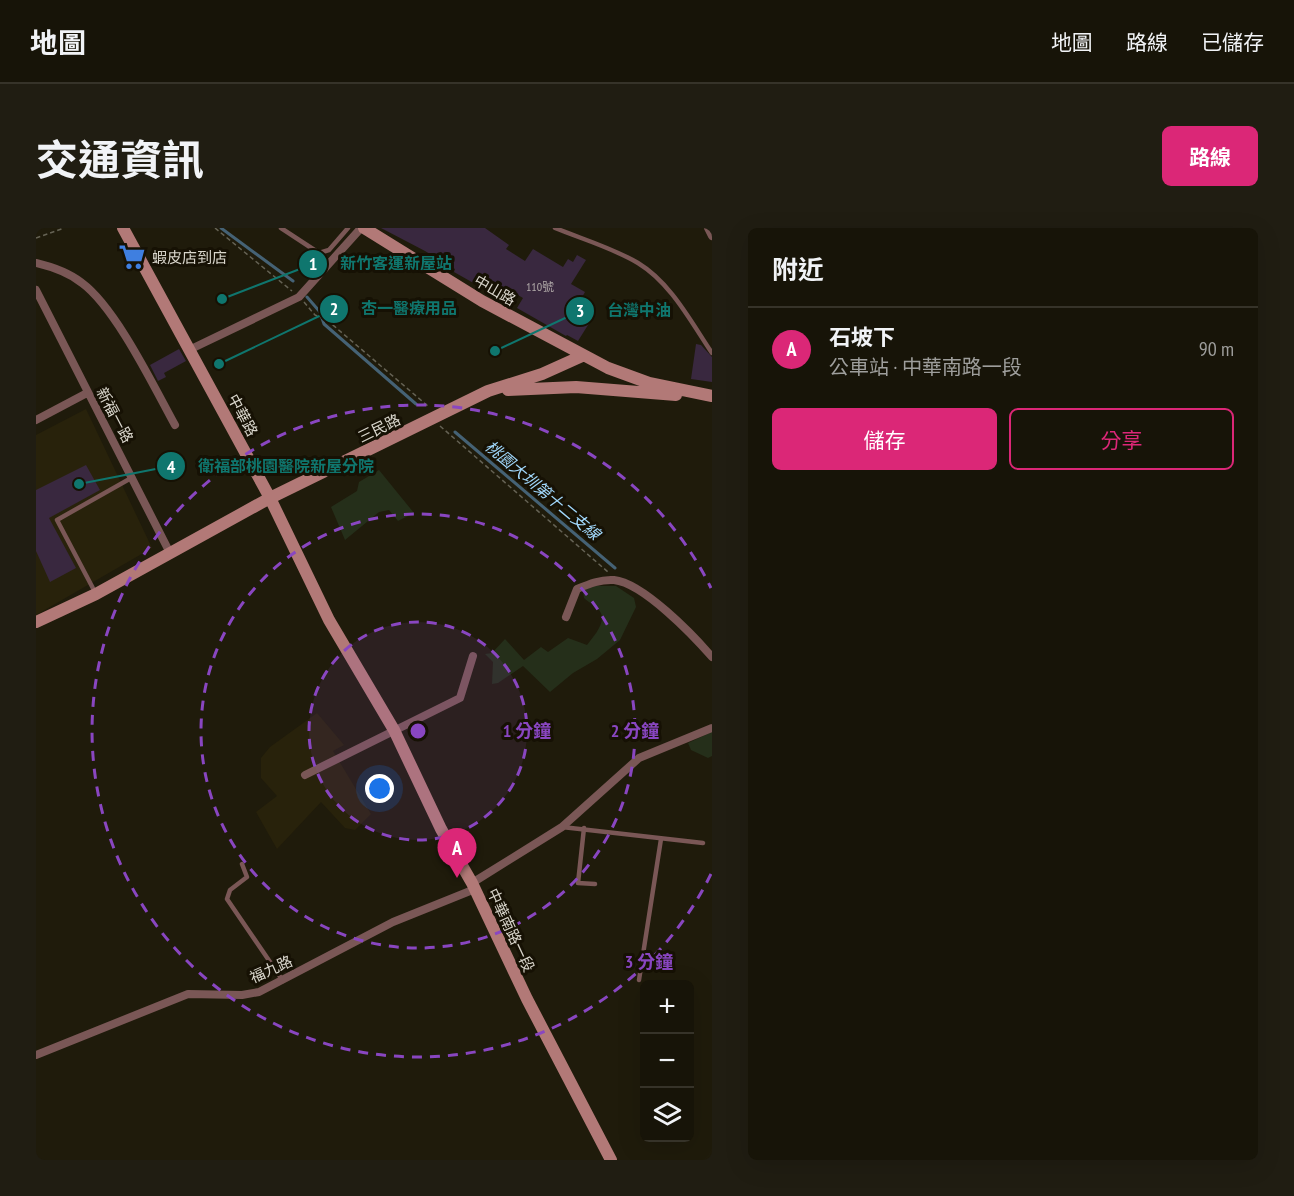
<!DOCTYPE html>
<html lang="zh-TW">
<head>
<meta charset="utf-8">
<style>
  :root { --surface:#171408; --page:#201d12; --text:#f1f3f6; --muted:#9e9e9c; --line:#363329; --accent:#db2777 }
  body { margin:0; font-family:"PT Sans Narrow","Noto Sans TC",sans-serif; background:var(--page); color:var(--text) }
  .controls { position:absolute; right:18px; bottom:18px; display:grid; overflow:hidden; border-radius:9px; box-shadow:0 6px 24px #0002 }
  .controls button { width:54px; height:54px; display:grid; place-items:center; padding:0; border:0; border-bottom:2px solid var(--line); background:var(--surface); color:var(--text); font:30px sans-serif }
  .you { position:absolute; left:344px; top:561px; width:21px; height:21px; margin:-15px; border:4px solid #fff; border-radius:50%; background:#1a73e8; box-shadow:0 0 0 9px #1a73e833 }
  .badge { display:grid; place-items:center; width:39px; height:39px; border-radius:50%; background:var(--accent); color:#fff; font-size:20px; font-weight:700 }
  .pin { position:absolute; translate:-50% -50px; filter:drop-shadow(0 2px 3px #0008) }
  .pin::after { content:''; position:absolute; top:32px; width:21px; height:18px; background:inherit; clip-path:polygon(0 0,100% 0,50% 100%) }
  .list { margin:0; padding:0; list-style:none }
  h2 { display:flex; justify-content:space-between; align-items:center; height:78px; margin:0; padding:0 24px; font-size:26px }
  h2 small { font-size:20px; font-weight:400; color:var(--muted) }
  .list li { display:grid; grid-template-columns:39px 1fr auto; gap:18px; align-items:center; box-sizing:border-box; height:84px; padding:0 24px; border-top:2px solid var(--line) }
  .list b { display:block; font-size:22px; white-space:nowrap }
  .list p { margin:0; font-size:20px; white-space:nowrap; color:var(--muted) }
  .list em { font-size:20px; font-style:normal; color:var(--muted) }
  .actions { display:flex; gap:12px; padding:18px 24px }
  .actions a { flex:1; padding:14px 0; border:2px solid var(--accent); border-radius:9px; text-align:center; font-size:21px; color:var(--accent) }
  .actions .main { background:var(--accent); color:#fff }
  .icon { flex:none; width:33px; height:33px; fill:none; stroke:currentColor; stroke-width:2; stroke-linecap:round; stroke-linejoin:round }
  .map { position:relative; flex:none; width:676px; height:932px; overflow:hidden; border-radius:9px }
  header { display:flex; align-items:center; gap:36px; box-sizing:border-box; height:84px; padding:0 30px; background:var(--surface); border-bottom:2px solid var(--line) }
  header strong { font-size:28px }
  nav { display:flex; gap:33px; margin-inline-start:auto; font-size:21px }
  .intro { display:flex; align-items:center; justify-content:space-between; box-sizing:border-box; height:144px; padding:0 36px }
  h1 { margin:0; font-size:42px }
  .button { padding:15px 27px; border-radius:9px; background:var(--accent); color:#fff; font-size:21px; font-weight:700 }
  main { display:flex; gap:36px; padding:0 36px }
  aside { flex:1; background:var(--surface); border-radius:9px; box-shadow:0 6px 24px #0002 }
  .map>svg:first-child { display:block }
  .built { fill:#28220b }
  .green { fill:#252f1a }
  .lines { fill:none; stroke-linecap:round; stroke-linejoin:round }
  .stream { stroke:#456275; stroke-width:3 }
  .building { fill:#39283f }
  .path { stroke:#656254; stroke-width:1.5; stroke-dasharray:4.5 3; stroke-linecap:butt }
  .lane { stroke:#7a5756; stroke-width:4.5 }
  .street { stroke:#7a5756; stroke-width:8 }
  .secondary { stroke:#b27977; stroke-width:12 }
  .ring { fill:none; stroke:#8946c1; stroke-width:3; stroke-dasharray:10 8 }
  .labels { text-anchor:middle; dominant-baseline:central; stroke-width:6; stroke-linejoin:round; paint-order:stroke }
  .number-label { font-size:12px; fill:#b1aaa9 }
  .poi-label { font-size:15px; fill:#d9d6cc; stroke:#161104; text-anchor:start }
  .street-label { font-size:15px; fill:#d9d6cc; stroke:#161104 }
  .water-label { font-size:16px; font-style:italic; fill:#a1d8fc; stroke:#161104 }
  .centre { fill:#8946c1; stroke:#161104; stroke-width:3 }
  .ring-label { font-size:18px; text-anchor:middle; font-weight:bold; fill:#8946c1; stroke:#161104; stroke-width:6; stroke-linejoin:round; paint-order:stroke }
  .leader { fill:none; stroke:#0f766e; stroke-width:2 }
  .callout-dot { fill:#0f766e; stroke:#161104; stroke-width:2 }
  .mark-label { font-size:18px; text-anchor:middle; font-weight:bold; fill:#fff }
  .callout-label { font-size:16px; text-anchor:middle; font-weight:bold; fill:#0f766e; stroke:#161104; stroke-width:6; stroke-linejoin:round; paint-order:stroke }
</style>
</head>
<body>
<header>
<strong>地圖</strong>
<nav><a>地圖</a><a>路線</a><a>已儲存</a></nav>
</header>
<div class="intro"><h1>交通資訊</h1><a class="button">路線</a></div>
<main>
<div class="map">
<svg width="676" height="932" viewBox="0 0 676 932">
  <rect width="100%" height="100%" fill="#1f1b0b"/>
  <path class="built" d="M 50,181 L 116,320 L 0,387 L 0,207 Z
    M 281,485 L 308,517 L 297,523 L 335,586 L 319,602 L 309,600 L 285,574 L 241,621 L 220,584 L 241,568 L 225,550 L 225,530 L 234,519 Z"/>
  <path class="green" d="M 343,242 L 378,285 L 362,293 L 353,282 L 343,284 L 309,312 L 295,279 L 321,263 L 323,254 Z
    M 556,358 L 580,358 L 598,370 L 600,379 L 584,412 L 561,431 L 537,445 L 514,464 L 487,438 L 462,455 L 456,456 L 457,434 L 449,426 L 456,425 L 469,411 L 488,432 L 505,419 L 512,424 L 532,410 L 551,417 C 558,408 572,393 563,382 C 560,378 552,374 548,370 L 547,363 Z
    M 676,504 L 676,528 L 672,530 L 655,522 L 652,515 Z"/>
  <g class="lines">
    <path class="stream" d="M 185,0 L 257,53
      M 271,69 L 284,84 L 288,96 L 380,176
      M 419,204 L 579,340"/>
  </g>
  <path class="building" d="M 345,0 L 449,0 L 473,17 L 470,21 L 489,33 L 497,21 L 527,39 L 532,31 L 537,34 L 541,27 L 550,32 L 535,56 L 549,64 L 545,71 L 555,77 L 551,85 L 557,89 L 542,113 L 531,107 L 530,108 L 481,80 L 487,70 L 470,60 L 464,70 L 418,44 L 419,41 L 389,23 Z
    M 660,116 L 665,117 L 676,129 L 676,154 L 655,151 Z
    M 143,121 L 150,133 L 128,145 L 130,149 L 122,153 L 114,137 Z
    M 50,237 L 64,262 L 13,290 L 40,340 L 14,354 L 0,323 L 0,262 Z"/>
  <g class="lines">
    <path class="path" d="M 179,0 L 256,63
      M 0,10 L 28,0
      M 268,74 L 279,87 L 291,92 L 393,179
      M 404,198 L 572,344"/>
    <path class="lane" d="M 245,0 L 283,25 L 293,22 L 312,0
      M 519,0 C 546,11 577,20 602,35 C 635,55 655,94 676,125
      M 60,366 L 21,292 L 97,249
      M 526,599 L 667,615
      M 548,600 L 542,655 L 559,656
      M 206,636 L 211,649 L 194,662 L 191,671 L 247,753
      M 603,752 L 625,611"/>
    <path class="street" d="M 672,0 L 676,8
      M 0,35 C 17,39 32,44 46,55 C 80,80 118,159 139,197
      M 0,62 L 134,325
      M 155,121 L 263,69 L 325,0
      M 0,192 L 51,165
      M 530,389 L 541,361 C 553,356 565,351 578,352 C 607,355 657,407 676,429
      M 269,547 L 424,470 L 437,428
      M 436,655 L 526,599 L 603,530 L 676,500
      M 0,827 L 152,766 L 206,767 L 223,764 L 357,694 L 439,661"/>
    <path class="secondary" d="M 87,0 L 234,270 L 293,392 L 358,502 L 405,601 L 436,655 L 491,771 L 575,932
      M 328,0 L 446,73 L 572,140 L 613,155 L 676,168
      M 472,162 L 540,159 L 640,167
      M 0,394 L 60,366 L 234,270 L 452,163 L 506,146 L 546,128"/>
  </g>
  <circle cx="382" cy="503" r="109" fill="#8946c1" fill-opacity=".12"/>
  <g class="ring">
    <circle cx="382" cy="503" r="109"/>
    <circle cx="382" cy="503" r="217"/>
    <path d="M675 646A326 326 0 1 1 675 360"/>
  </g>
  <defs>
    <g id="supermarket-bare" transform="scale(2.07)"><path d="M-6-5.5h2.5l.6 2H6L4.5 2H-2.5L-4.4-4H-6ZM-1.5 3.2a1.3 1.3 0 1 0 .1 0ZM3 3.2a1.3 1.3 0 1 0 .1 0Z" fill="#3f7fe0" stroke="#161104" stroke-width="2.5" paint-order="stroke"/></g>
  </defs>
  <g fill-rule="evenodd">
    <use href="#supermarket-bare" x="96" y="29"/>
  </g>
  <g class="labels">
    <g class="number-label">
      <text x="504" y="58">110號</text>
    </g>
    <g class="poi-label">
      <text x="116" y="29">蝦皮店到店</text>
    </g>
    <g class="street-label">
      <text transform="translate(459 62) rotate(30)">中山路</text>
      <text transform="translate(79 187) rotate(62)">新福一路</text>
      <text transform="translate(207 187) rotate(62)">中華路</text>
      <text transform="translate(343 200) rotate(-26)">三民路</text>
      <text transform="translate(475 702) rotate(65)">中華南路一段</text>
      <text transform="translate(235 741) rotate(-24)">福九路</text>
    </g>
    <g class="water-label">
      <text transform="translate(507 262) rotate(40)">桃園大圳第十二支線</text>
    </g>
  </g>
  <circle cx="382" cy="503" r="9" class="centre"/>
  <g class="ring-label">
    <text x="491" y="509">1 分鐘</text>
    <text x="599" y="509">2 分鐘</text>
    <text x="613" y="740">3 分鐘</text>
  </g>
  <path class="leader" d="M186 71L277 36M183 136L298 81M459 123L544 83M43 256L135 238"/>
  <g class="callout-dot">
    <circle cx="186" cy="71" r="6"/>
    <circle cx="183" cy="136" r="6"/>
    <circle cx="459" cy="123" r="6"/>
    <circle cx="43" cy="256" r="6"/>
    <circle cx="277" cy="36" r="15"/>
    <circle cx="298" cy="81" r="15"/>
    <circle cx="544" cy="83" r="15"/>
    <circle cx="135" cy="238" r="15"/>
  </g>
  <g class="mark-label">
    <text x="277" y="42">1</text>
    <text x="298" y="87">2</text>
    <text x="544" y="89">3</text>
    <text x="135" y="245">4</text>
  </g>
  <g class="callout-label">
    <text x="360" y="41">新竹客運新屋站</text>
    <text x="373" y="86">杏一醫療用品</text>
    <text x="603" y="88">台灣中油</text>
    <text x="250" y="244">衛福部桃園醫院新屋分院</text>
  </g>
</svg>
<div class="controls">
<button>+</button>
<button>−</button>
<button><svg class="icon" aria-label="layers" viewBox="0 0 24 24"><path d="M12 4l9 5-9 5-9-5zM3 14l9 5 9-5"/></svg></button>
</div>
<div class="you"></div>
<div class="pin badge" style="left:421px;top:650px">A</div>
</div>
<aside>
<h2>附近<small></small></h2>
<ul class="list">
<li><span class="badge">A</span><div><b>石坡下</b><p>公車站 · 中華南路一段</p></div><em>90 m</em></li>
</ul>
<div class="actions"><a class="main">儲存</a><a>分享</a></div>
</aside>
</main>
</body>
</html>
